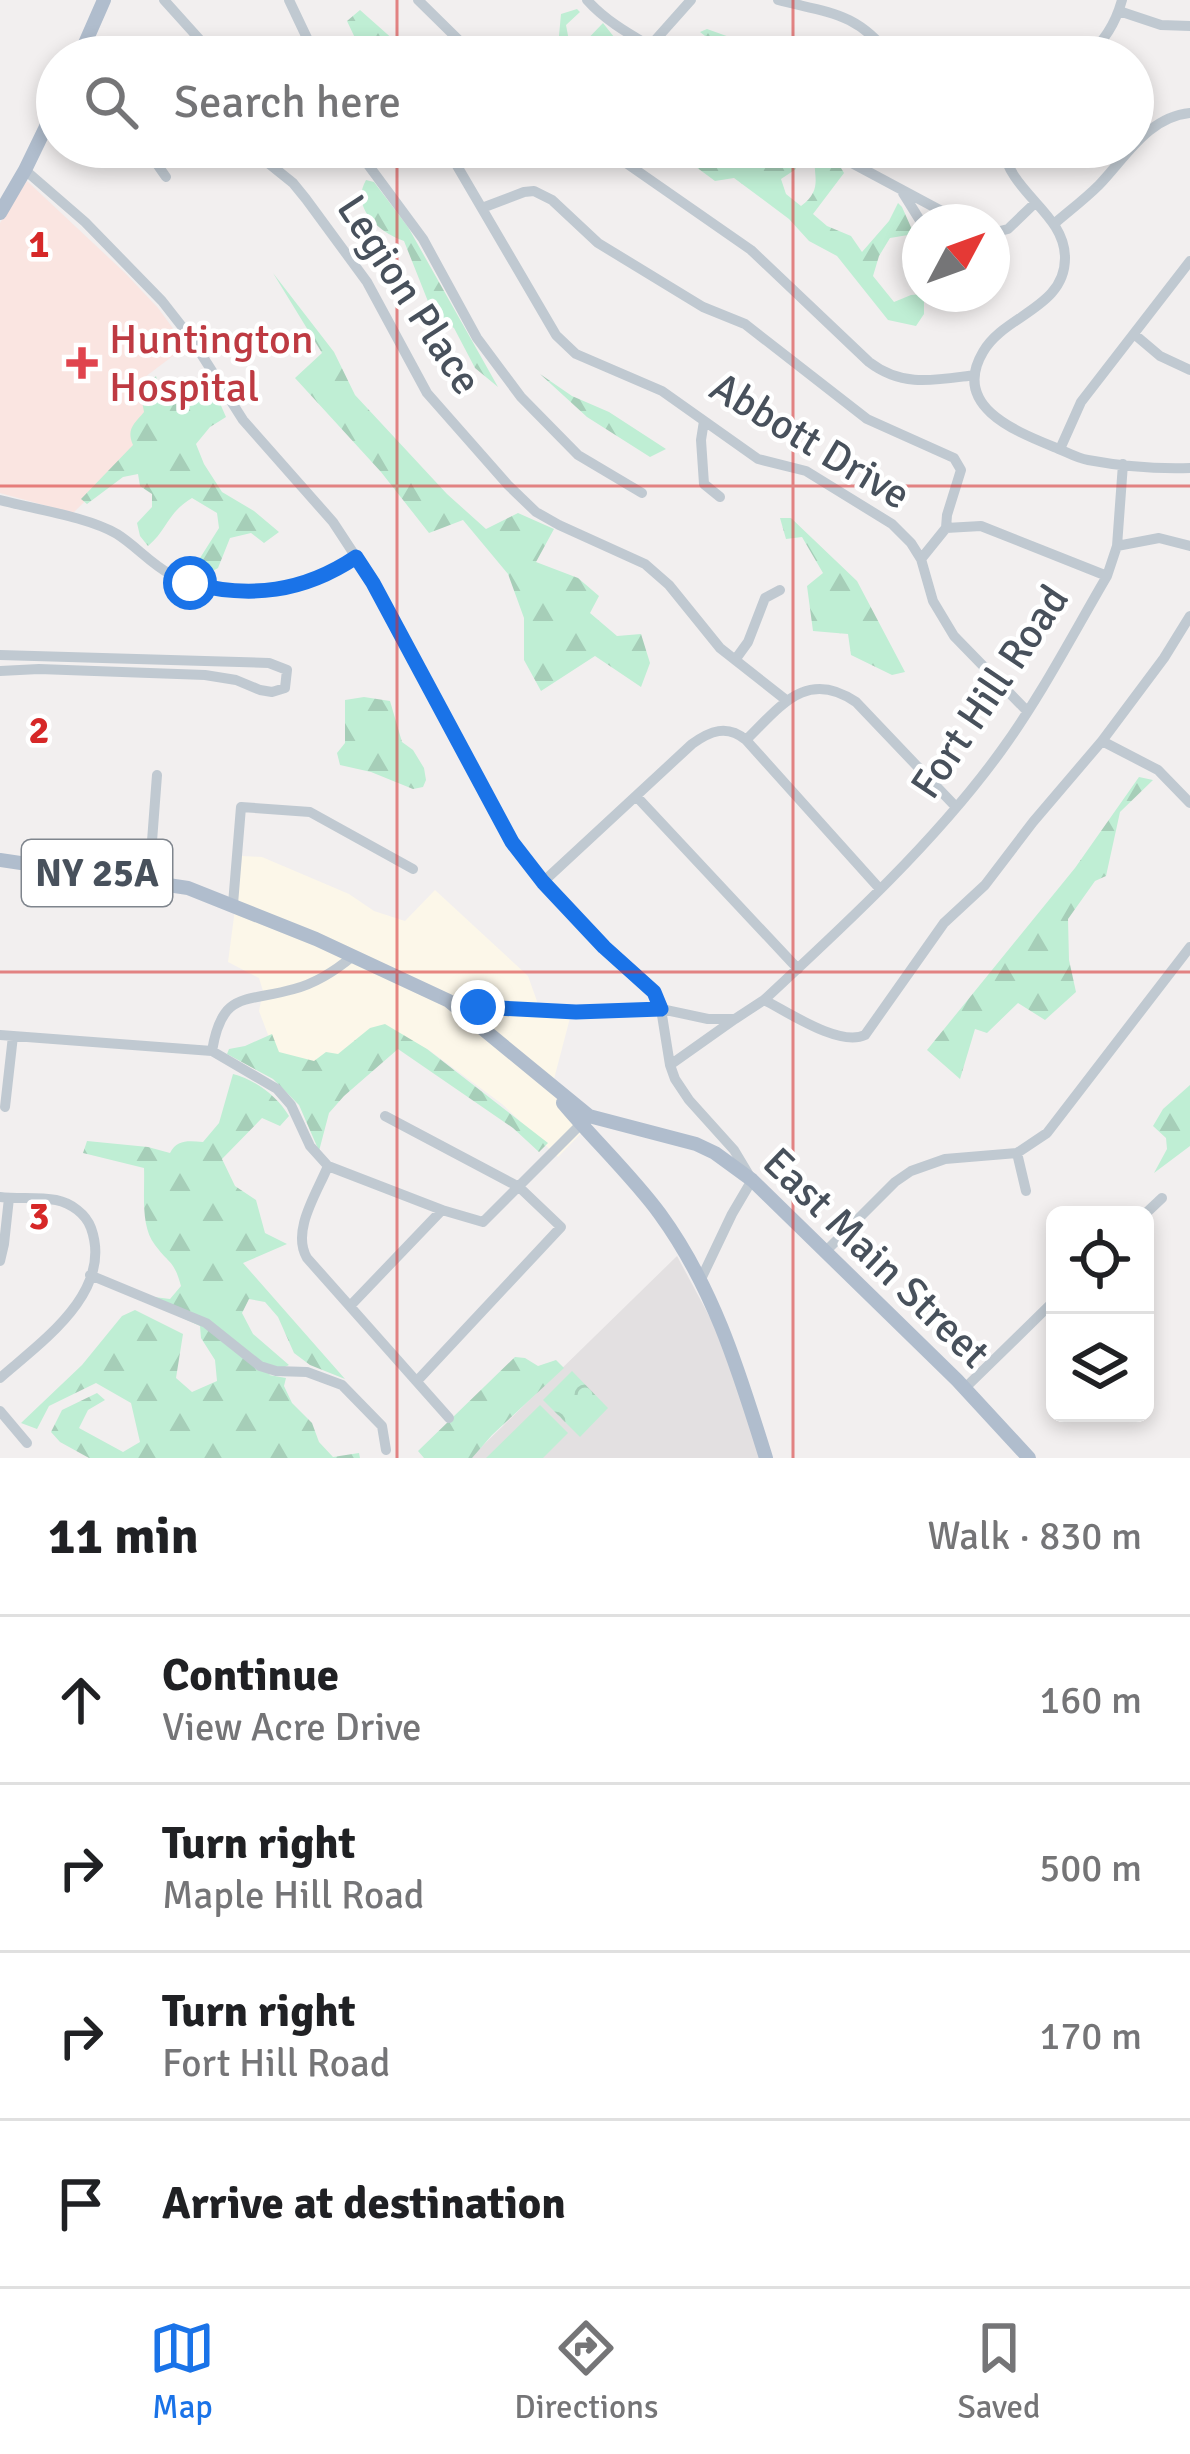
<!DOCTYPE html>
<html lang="en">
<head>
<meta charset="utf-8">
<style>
  :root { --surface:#fff; --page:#f2f2f2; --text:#202124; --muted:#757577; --line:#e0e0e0; --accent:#1a73e8 }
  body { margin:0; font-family:Signika,sans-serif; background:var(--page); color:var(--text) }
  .controls { position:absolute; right:36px; bottom:36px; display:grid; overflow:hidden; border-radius:18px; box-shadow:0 6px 18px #0003 }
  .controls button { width:108px; height:108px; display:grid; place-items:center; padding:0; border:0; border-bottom:3px solid var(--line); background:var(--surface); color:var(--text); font:60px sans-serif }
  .compass { position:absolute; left:902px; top:204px; width:108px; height:108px; border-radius:50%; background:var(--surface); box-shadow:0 6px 18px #0003; rotate:49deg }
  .stop { position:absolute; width:36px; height:36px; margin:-27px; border:9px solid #1a73e8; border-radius:50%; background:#fff }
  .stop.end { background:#1a73e8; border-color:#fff; box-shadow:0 3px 12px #0008 }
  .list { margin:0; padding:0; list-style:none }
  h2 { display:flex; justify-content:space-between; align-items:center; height:156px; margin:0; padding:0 48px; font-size:51px }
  h2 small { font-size:39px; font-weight:400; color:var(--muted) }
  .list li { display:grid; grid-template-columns:78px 1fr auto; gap:36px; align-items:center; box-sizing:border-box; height:168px; padding:0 48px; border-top:3px solid var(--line) }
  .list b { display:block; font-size:45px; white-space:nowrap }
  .list p { margin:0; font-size:39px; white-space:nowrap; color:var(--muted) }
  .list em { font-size:39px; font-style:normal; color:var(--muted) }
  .icon { flex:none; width:66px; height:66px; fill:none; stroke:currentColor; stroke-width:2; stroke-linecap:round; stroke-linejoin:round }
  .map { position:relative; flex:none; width:1190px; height:1458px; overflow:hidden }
  .search { position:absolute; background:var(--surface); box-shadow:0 6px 18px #0003; left:36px; right:36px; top:36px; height:132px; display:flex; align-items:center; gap:30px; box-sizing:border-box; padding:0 42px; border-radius:66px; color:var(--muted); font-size:45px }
  .sheet { height:828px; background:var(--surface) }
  nav { display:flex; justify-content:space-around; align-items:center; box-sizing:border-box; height:168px; border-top:3px solid var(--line); background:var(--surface); font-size:33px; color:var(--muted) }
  nav a { display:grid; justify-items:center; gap:6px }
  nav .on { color:var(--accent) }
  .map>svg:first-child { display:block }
  .commercial { fill:#fcf7e9 }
  .education { fill:#e3e0e1 }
  .medical { fill:#fae5e1 }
  .forest { fill:url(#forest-firs) }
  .park { fill:url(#park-crowns) }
  .pitch { fill:#bfeed4 }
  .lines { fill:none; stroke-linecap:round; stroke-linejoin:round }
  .minor { stroke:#c0c9d1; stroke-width:10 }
  .major { stroke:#b0bdcd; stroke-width:14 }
  .route { stroke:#1a73e8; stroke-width:15 }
  .grid { fill:none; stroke:#d62828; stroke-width:3; stroke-opacity:0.55 }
  .health-dot { fill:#e0444e; stroke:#fff; stroke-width:4.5 }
  .labels { text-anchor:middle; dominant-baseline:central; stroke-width:9; stroke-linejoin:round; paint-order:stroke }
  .shield { fill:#fff; stroke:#7f858d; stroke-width:3 }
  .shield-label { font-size:39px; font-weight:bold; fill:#48515c }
  .street-label { font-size:42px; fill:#48515c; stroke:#fff }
  .health-label { font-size:42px; fill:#be3a42; stroke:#fff; text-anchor:start }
  .grid-label { font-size:39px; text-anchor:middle; font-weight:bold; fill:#d62828; stroke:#fff; stroke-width:9; stroke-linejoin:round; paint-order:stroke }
</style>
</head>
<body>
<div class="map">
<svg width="1190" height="1458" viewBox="0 0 1190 1458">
  <defs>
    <pattern id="forest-firs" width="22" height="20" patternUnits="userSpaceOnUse" patternTransform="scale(3)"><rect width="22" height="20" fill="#bfeed4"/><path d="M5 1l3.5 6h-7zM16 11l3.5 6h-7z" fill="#a6ceb8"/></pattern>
    <pattern id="park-crowns" width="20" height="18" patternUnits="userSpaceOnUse" patternTransform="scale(3)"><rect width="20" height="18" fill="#bfeed4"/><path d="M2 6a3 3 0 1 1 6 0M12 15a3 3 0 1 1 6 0" fill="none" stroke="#a6ceb8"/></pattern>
  </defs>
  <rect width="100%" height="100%" fill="#f2efef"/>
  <path class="commercial" d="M 242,856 L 262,857 L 349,894 L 374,911 L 405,921 L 435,890 L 528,976 L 538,1004 L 570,1018 L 554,1079 L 589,1125 L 558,1157 L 502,1104 L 429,1050 L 384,1028 L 353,1056 L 319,1064 L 278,1061 L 259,1011 L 263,991 L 259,978 L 228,962 Z"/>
  <path class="education" d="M 677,1256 L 721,1338 L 760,1458 L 470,1458 Z"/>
  <path class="medical" d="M 27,181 L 125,273 L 158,308 L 186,346 L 141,380 L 149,407 L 140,447 L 73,513 L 0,493 L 0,223 Z"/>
  <path class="forest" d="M 577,9 L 580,12 L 566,25 L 569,41 L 579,48 L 603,23 L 618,42 L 589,47 L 586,57 L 557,57 L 561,14 Z
    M 360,10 L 413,57 L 364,57 L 347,21 Z
    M 707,29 L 749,44 L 811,57 L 740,57 L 724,51 L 700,32 Z
    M 669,147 L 704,147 L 720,162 L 733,147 L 764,147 L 771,157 L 788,147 L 793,151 L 796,169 L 781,179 L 786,194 L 801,206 C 826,187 810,174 816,149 L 838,163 L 844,173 L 813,214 L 827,226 L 851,236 L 862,252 L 889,221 L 898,203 L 902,207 L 914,234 L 890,238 L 879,256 L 873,276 L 894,302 L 911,295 L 924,294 L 924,314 L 916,326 L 888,320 L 837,256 L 809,241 L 789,219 L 734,178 L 715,181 Z
    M 366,180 L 374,182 L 408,227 L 498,387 L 475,368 L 454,328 L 433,314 L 404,241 C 379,232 350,208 366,180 Z
    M 273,273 L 334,352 L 355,395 L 447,494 L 486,529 L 518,513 L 554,529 L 536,562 L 578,578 L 599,596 L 590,613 L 617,636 L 641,634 L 650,663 L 641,687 L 595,656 L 541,691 L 524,660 L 524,618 L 508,574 L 463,520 L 429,533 L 381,472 L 295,378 L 322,353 Z
    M 540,374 L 572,396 L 609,412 L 666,449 L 650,457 L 587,417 Z
    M 156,376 L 160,390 L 178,396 L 211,383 L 226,417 L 210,427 L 196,444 L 204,464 L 222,492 L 254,511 L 279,532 L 264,543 L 251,533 L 230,538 L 218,568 L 202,577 L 200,558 L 219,528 L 217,513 L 192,498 C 167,513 168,529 148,546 L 140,536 L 137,523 L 152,507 L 152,494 L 140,486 L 138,474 L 123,477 L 87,504 L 81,499 L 133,445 C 126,429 134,424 144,412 L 140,391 Z
    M 780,518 L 791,518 L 857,581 L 905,672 L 892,675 L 851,655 L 848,634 L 813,631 L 807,586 L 823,573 L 802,537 L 786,539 Z
    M 364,697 L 390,701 L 402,742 L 413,750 L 424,768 L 426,780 L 423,787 L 413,789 L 371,772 L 340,765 L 337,753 L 345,743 L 345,700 Z
    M 1139,777 L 1153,780 L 1120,812 L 1106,876 L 1095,881 L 1068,919 L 1069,960 L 1076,992 L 1045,1020 L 1018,1003 L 987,1033 L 975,1029 L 960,1079 L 927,1050 L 1075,868 Z
    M 385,1024 L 427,1049 L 548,1143 L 539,1152 L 513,1128 L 398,1049 L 344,1096 L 329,1113 L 319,1151 L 299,1105 L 273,1079 L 227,1054 L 229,1049 L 245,1046 L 272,1034 L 279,1052 L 314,1061 L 326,1052 L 338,1054 L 370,1028 Z
    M 233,1074 C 256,1080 277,1096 289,1116 L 280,1126 L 262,1118 L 222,1159 L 235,1186 L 256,1200 L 265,1233 L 287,1244 L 243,1263 L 345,1379 L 310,1365 L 294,1353 L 278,1317 L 265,1302 L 249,1299 L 242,1313 L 253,1334 L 289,1365 L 269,1375 L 286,1378 L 284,1386 L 292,1403 L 312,1423 L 319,1442 L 333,1457 L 359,1453 L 360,1458 L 89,1458 L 60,1442 L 51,1432 L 62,1410 L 97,1393 L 105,1400 L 88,1410 L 79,1428 L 123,1452 L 140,1442 L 131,1403 L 96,1383 L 49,1406 L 37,1429 L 21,1423 L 82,1365 L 122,1316 L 135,1310 L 183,1334 L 176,1378 L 192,1392 L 217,1381 L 215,1360 L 201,1338 L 200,1326 L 130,1294 L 170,1299 L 181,1286 C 174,1260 169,1264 155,1245 C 140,1226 145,1192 144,1168 L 83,1153 L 87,1141 L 148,1147 L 170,1153 C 177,1139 189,1141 203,1142 L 219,1123 Z
    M 1190,1085 L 1190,1146 L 1154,1173 L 1167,1149 L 1166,1138 L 1153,1126 L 1163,1109 Z
    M 515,1357 L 525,1358 L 538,1366 L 556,1360 L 564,1368 L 492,1435 L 472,1458 L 424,1458 L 418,1451 Z"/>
  <path class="park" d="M 572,1371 L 608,1408 L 580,1437 L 543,1400 Z"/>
  <path class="pitch" d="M 540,1405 L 568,1433 L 543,1458 L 486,1458 Z"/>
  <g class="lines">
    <path class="minor" d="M 164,0 L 201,41 L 211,57
      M 289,0 L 316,57
      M 418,0 L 476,57
      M 587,0 C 609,25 641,40 668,57
      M 778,0 C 829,13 857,12 891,57
      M 1119,11 L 1161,25 L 1190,26
      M 650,46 L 691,0
      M 1086,57 C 1104,42 1116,22 1122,0
      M 145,147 L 166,177
      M 255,147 L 262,158 L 293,183 L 306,199 L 367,282 L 427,393 L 508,485 L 536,512 L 559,525 L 645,564 L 669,585 L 720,648 L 786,700
      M 355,147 L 423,239 L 477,338 L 521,397 L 578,455 L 642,493
      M 446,147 L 556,335 L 576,354 L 662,391 L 758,459 L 806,471 L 892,524 L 911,543 L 921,559 L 933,601 L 954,636 L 1027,711
      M 603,147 L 751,250 L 869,362 C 903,388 935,380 975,375
      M 822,147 L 962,222
      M 1003,147 C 1009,193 1065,213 1065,258 C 1065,308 1004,315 983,352 C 951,406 1015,431 1054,447 C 1065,451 1076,458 1088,460 C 1120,466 1157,469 1190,468
      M 25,170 L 85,222 L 162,301 L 191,338 L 243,420 L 333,522 L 373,583 L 512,842 L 543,882 L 604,948 L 654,992 L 661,1009 L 670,1065 L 675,1079 L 689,1100 L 734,1150 L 752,1180 L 732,1214 L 701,1279
      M 903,193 L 921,222
      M 482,208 L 524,192 L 534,191 L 552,200 L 598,243 L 703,307 L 745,324 L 867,419 L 954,458 L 961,470 L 947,515 L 946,528 L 921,559
      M 1054,224 C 1069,211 1085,199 1099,185 C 1126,157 1148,117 1190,113
      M 992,233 L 1008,229 L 1034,204
      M 1134,334 L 1160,356 L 1190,370
      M 704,421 L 701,440 L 704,484 L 720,497
      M 1060,449 L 1081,402 L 1190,261
      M 0,500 C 34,509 88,517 117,534 C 136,546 150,563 170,574 C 230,606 301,594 356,557
      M 946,528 L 981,526 L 1107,576
      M 1117,546 L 1159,538 L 1190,546
      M 0,655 L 269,663 L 287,670 L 285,688 L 272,692 L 260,690 L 236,680 L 205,675 L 39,669 L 0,671
      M 735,660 L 748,642 L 765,598 L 780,590
      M 746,740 C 780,707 806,668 856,702 L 956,807
      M 1102,741 L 1158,770 L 1190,803
      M 636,796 L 798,969
      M 149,881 L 157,775
      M 543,882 L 692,744 C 710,731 727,724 746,740 L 879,888
      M 233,904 L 241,807 L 310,812 L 413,869
      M 764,1000 C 788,1012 839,1047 865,1035 L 944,923 L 985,885 L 1033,822 L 1102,741 L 1164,658 L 1190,616
      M 461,1009 L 478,1007 L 576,1012 L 661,1009 L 708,1019 L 735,1019 L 764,1000 C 845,925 936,841 1001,751 C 1041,696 1073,634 1107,576 L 1117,546 L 1123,464
      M 0,1035 L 212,1051 L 277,1089 L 291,1105 L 310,1146 L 328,1166 L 442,1210 L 483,1222 L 581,1124
      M 212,1051 C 222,990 245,1003 294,989 C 317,983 335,971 353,956
      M 670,1065 L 735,1019
      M 5,1107 L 13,1036
      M 385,1116 L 519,1187 L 561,1227 L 417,1381
      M 1017,1153 L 1026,1191
      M 328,1166 C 317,1193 291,1231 307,1258 L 449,1418
      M 0,1197 C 18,1199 38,1197 56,1200 C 71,1203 86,1214 91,1228 C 114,1292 41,1342 0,1378
      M 1144,1215 L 1162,1198
      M 825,1252 L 895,1182 L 911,1171 L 945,1159 L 1017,1153 L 1047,1133 L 1190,947
      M 0,1261 L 4,1244 L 9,1198
      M 90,1275 L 206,1323 L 260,1366 L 276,1371 L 307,1372 L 342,1385 L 382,1426 L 386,1450
      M 351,1305 L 442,1210
      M 965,1388 L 1055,1300
      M 0,1411 L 27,1443"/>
    <path class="major" d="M 79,57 L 104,0
      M 0,213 L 25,170 L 57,104
      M 0,860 L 188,888 L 316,939 L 449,1001 L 589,1116 L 696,1144 L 715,1153 L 752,1180 L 957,1380 L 1029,1458
      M 563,1103 C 593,1139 633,1177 660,1214 C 714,1288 739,1372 766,1458"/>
  </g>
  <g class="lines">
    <path class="route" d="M 190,583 C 250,599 304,592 356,557 L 373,583 L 512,842 L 543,882 L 604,947 L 654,992 L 661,1009 L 576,1012 L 478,1007"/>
  </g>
  <path class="grid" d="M 397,0 L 397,57M 793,0 L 793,57M 397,147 L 397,1458M 793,147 L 793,1458M 0,486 L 1190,486M 0,972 L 1190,972"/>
  <path class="health-dot" d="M76 345h12v12h12v12h-12v12h-12v-12h-12v-12h12z"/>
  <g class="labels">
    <rect class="shield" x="22" y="840" width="150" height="66" rx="9"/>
    <g class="shield-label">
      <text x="97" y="873">NY 25A</text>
    </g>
    <g class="street-label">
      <text transform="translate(409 295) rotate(57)">Legion Place</text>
      <text transform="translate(810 441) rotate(31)">Abbott Drive</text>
      <text transform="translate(990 692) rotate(-56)">Fort Hill Road</text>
      <text transform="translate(876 1258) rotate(44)">East Main Street</text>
    </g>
    <g class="health-label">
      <text x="109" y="339">Huntington<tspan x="109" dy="48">Hospital</tspan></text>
    </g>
  </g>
  <g class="grid-label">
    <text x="39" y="257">1</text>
    <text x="39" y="743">2</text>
    <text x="39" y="1229">3</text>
  </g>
</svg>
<div class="controls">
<button><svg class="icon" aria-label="locate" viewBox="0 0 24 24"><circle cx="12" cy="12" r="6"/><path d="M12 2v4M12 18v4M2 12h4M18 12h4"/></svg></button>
<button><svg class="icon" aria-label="layers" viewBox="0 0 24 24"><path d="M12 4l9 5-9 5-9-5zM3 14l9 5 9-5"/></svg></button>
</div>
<svg class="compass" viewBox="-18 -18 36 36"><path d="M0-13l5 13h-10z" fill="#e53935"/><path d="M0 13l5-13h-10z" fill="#757577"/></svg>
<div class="stop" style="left:190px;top:583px"></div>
<div class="stop end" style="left:478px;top:1007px"></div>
<div class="search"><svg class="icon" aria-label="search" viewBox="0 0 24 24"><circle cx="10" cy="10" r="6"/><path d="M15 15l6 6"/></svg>Search here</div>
</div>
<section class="sheet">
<h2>11 min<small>Walk · 830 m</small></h2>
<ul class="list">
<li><svg class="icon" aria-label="ahead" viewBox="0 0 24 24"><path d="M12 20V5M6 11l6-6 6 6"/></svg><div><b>Continue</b><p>View Acre Drive</p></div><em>160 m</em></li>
<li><svg class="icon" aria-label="right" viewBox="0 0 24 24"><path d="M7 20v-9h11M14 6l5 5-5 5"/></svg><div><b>Turn right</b><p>Maple Hill Road</p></div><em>500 m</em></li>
<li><svg class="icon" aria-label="right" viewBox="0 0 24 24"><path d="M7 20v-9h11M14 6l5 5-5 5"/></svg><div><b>Turn right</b><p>Fort Hill Road</p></div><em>170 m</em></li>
<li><svg class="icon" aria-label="arrive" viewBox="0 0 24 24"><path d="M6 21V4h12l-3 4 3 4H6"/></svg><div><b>Arrive at destination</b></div></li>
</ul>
</section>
<nav>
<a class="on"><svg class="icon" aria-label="map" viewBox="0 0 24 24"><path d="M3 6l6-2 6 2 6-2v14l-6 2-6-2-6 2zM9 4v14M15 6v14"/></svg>Map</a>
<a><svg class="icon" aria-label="directions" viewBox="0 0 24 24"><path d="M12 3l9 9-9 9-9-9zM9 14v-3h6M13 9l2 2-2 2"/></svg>Directions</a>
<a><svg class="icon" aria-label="saved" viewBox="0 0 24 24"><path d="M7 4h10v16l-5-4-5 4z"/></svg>Saved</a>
</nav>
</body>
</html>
